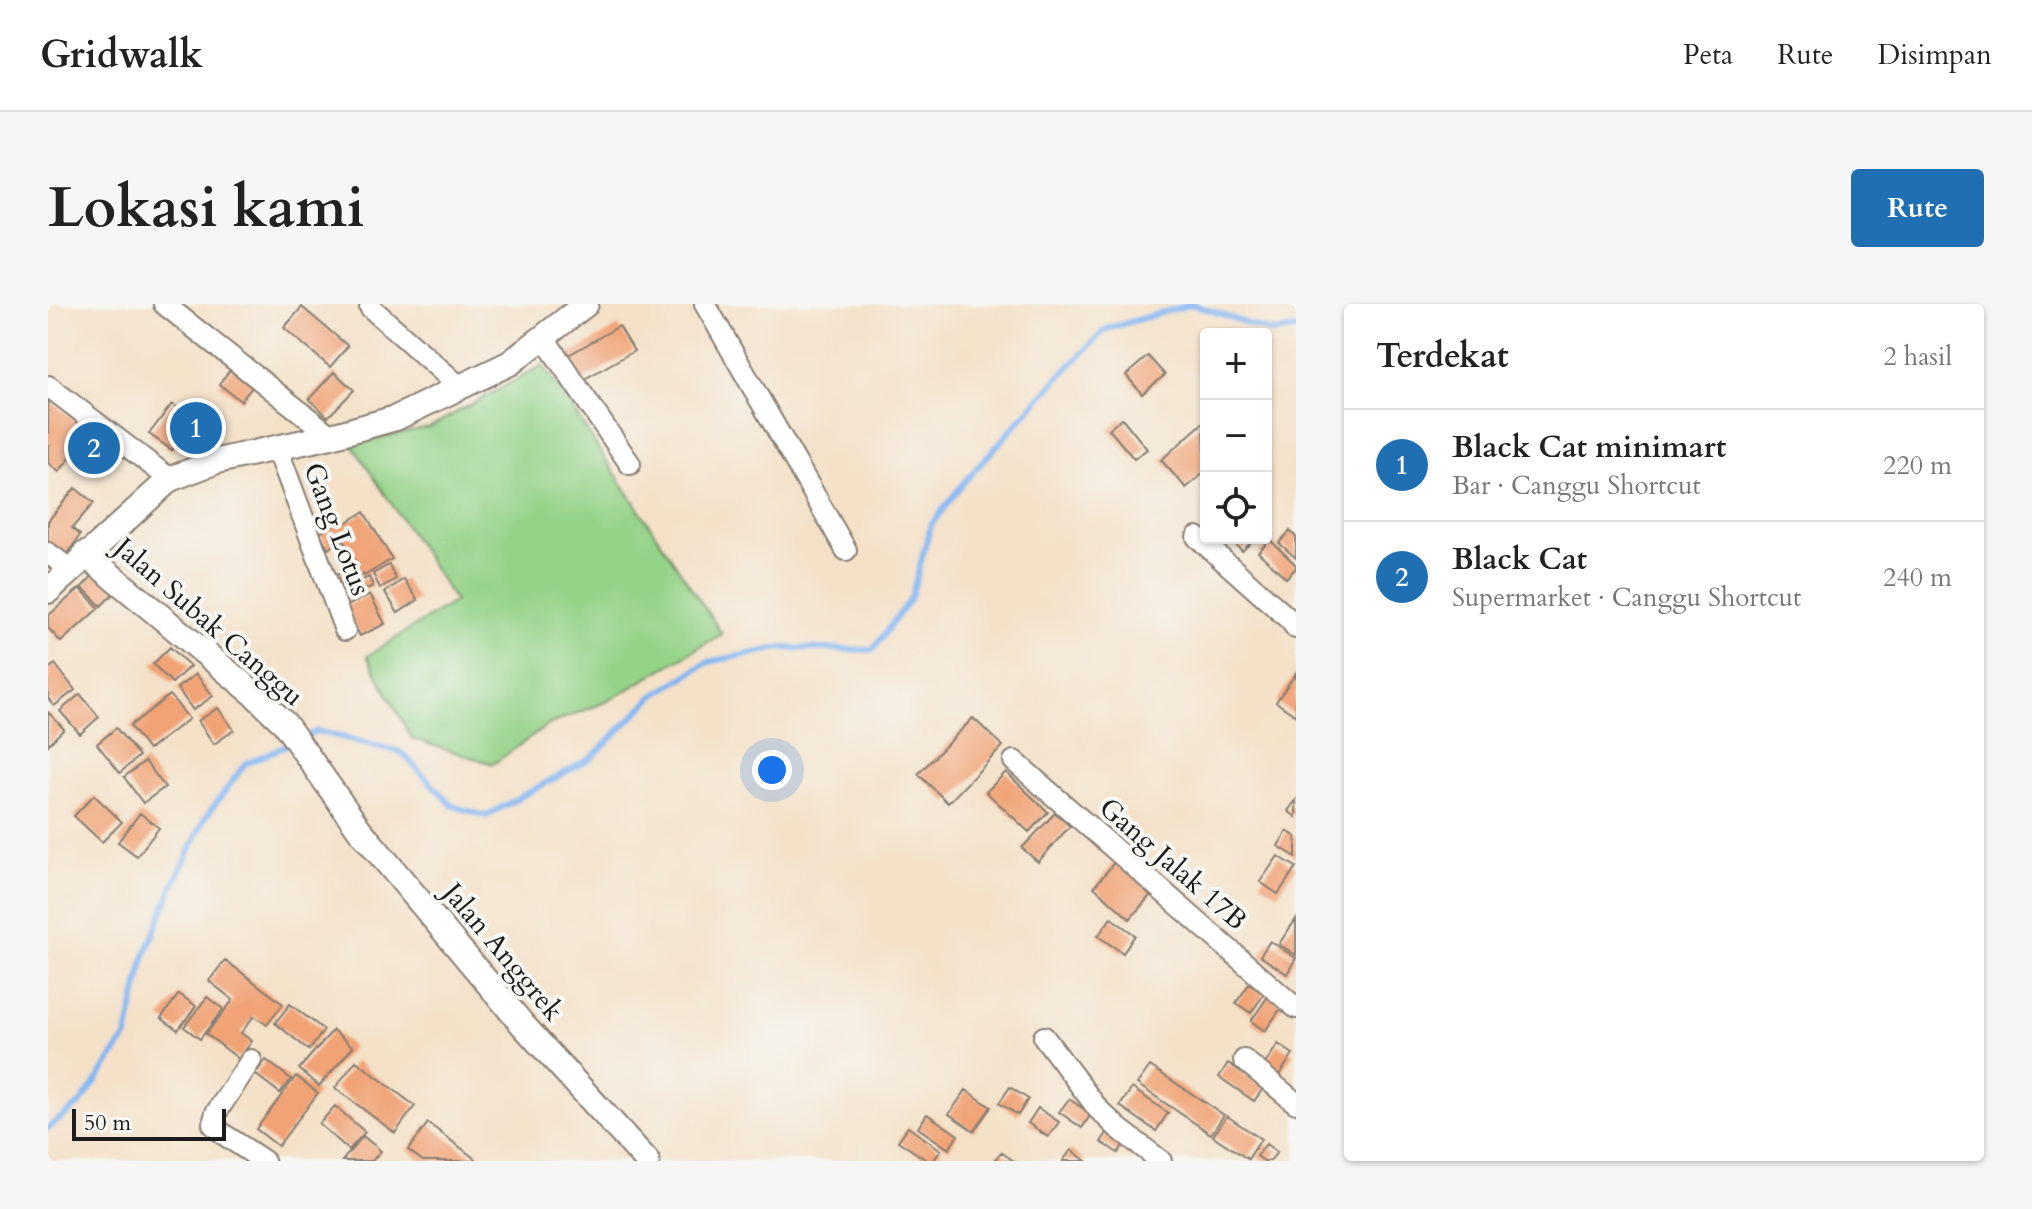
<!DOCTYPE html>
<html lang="id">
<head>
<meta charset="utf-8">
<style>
  :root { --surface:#fff; --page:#f6f6f6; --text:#222; --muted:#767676; --line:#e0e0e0; --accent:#1f6fb2 }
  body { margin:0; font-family:Cardo,serif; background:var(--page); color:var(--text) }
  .controls { position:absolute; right:24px; top:24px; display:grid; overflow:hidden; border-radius:8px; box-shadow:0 2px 6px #0004 }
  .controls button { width:72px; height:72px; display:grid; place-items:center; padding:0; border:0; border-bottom:2px solid var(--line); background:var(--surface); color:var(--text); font:40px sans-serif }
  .scale { position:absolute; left:24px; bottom:20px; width:154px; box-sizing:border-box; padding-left:8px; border:4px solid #1c1c1c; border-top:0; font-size:22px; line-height:28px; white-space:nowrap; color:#1c1c1c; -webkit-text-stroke:6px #f6f6f2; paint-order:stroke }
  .you { position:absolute; left:724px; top:466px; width:28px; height:28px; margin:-20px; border:6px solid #fff; border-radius:50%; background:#1a73e8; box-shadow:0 0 0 12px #1a73e833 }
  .badge { display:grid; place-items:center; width:52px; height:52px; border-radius:50%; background:var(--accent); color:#fff; font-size:26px; font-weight:700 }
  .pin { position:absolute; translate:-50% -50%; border:4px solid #fff; box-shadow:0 2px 8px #0006 }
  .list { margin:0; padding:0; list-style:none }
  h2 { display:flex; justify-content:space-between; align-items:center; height:104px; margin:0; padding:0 32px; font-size:34px }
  h2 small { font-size:26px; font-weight:400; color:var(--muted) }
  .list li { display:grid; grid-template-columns:52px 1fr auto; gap:24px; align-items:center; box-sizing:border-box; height:112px; padding:0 32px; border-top:2px solid var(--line) }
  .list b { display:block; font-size:30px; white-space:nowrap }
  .list p { margin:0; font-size:26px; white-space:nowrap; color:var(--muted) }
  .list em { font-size:26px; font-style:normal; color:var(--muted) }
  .icon { flex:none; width:44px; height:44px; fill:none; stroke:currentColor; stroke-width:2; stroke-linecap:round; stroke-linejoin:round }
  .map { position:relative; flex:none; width:1248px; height:857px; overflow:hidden; border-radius:8px }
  header { display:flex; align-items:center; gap:48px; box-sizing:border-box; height:112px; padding:0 40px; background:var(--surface); border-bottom:2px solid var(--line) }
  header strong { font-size:38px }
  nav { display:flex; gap:44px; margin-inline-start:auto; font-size:28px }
  .intro { display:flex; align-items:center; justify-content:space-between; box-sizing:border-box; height:192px; padding:0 48px }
  h1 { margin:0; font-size:56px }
  .button { padding:20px 36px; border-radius:8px; background:var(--accent); color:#fff; font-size:28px; font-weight:700 }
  main { display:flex; gap:48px; padding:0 48px }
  aside { flex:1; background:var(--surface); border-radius:8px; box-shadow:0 2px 6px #0004 }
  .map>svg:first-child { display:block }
  .green { fill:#95d389; stroke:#587852; stroke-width:2 }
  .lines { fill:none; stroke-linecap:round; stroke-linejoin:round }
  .stream { stroke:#84b6f1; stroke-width:6 }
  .building { fill:#f1a376 }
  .minor-casing { stroke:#887e72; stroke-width:24 }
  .tertiary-casing { stroke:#887e72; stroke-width:28 }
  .minor { stroke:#fff; stroke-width:20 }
  .tertiary { stroke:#fff; stroke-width:24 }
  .labels { text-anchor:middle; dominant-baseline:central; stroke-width:8; stroke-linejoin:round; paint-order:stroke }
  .street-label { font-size:28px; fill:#1c1c1c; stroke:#f6f6f2 }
</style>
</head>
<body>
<header>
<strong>Gridwalk</strong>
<nav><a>Peta</a><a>Rute</a><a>Disimpan</a></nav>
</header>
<div class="intro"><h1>Lokasi kami</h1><a class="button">Rute</a></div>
<main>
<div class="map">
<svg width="1248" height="857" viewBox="0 0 1248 857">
  <rect width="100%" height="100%" fill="#f6f6f2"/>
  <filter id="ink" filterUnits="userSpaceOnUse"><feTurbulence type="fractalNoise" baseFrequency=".0125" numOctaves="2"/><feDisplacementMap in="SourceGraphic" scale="16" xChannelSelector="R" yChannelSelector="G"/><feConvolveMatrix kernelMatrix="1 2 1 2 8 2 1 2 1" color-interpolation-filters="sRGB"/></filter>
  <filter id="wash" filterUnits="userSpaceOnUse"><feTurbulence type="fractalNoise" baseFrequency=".006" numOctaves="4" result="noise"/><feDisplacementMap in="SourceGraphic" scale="32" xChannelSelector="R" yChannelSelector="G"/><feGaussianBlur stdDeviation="1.8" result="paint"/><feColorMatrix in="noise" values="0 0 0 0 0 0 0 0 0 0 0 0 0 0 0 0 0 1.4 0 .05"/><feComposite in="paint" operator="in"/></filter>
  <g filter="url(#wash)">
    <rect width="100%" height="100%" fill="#f4e1c8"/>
    <path class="green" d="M 495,61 L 674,330 L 560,397 L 502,420 L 445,460 L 364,435 L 319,352 L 407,297 L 304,140 L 382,123 Z"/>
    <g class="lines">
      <path class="stream" d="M 254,434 L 269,427 L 353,448 L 405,502 L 438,512 L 543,454 L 607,391 L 660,358 L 732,344 L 825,346 L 863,293 L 883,221 L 916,178 L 1010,74 L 1058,25 L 1144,0 L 1223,28 L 1248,25
        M 0,824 L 33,799 L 79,732 L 96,654 L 124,584 L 157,514 L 197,460 L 244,439"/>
    </g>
    <g id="blocks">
      <path class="building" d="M 254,3 L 300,42 L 282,63 L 236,24 Z
        M 571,22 L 586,47 L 533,77 L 519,52 Z
        M 1100,52 L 1117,71 L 1094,90 L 1078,71 Z
        M 186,61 L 208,78 L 193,97 L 171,80 Z
        M 286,68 L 306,86 L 280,113 L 261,95 Z
        M 0,95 L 42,128 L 11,168 L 0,159 Z
        M 124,100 L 146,116 L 124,146 L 101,130 Z
        M 1074,114 L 1099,145 L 1086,155 L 1061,125 Z
        M 1156,118 L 1158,167 L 1138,184 L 1113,156 Z
        M 27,184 L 46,199 L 24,224 L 32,231 L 19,251 L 0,237 L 0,217 Z
        M 316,208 L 344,255 L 316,272 L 315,270 L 292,280 L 288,271 L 310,262 L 295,236 L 280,245 L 272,229 L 290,219 L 292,222 Z
        M 1242,227 L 1248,233 L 1248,254 L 1231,239 Z
        M 1182,234 L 1208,234 L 1194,247 Z
        M 1222,236 L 1248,261 L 1248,264 L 1238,274 L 1210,248 Z
        M 341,261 L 348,275 L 332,284 L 325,270 Z
        M 50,266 L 70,285 L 53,302 L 34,283 Z
        M 321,273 L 325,282 L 301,293 L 297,284 Z
        M 356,275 L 370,296 L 350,309 L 337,288 Z
        M 32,284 L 51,304 L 13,338 L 0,324 L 0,312 Z
        M 322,290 L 337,320 L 312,332 L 297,303 Z
        M 122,343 L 142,362 L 124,379 L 105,360 Z
        M 7,360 L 27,386 L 6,402 L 0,394 L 0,365 Z
        M 1248,369 L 1248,412 L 1228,398 Z
        M 148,370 L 165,392 L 145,406 L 129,384 Z
        M 32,390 L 51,413 L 32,430 L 12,407 Z
        M 122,391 L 141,415 L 100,446 L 82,422 Z
        M 170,404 L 186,426 L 166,440 L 150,417 Z
        M 0,408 L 16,425 L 0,441 Z
        M 925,414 L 955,442 L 900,499 L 870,470 Z
        M 68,424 L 91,452 L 72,469 L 49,440 Z
        M 97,457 L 117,483 L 95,499 L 76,473 Z
        M 958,468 L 1000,508 L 981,528 L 938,488 Z
        M 46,491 L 74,518 L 54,538 L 26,512 Z
        M 1248,496 L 1248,513 L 1240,507 Z
        M 92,509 L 111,524 L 89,552 L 70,538 Z
        M 1007,509 L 1022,522 L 990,558 L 974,544 Z
        M 1239,527 L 1248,533 L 1248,553 L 1230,542 Z
        M 1230,552 L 1248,563 L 1230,590 L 1212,578 Z
        M 1069,555 L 1106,587 L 1082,615 L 1046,583 Z
        M 1063,614 L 1087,631 L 1075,649 L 1050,632 Z
        M 1248,615 L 1248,651 L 1231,640 Z
        M 1222,637 L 1248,654 L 1239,670 L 1212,652 Z
        M 177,656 L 235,700 L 219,721 L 206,712 L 193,729 L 204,737 L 191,755 L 158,730 L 185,696 L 161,677 Z
        M 1201,680 L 1216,690 L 1203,709 L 1188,699 Z
        M 131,690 L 148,702 L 130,726 L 113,714 Z
        M 1221,691 L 1235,701 L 1217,727 L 1203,717 Z
        M 159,693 L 175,705 L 152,735 L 136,723 Z
        M 242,700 L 276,726 L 261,746 L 227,719 Z
        M 285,726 L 305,743 L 271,782 L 251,765 Z
        M 1230,740 L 1245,750 L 1230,773 L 1215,763 Z
        M 218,756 L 243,775 L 232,789 L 207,770 Z
        M 308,757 L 367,802 L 347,829 L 287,784 Z
        M 1180,759 L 1216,783 L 1206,797 L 1171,773 Z
        M 1102,762 L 1176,811 L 1163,830 L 1089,780 Z
        M 248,772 L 270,789 L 230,842 L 208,825 Z
        M 962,783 L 980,795 L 970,811 L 951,799 Z
        M 1084,784 L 1120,809 L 1108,827 L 1072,802 Z
        M 918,786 L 943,803 L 926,827 L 901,810 Z
        M 1021,795 L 1043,810 L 1034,824 L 1011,808 Z
        M 287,802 L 317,828 L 301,846 L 271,820 Z
        M 990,804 L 1011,818 L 1000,833 L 980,819 Z
        M 879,810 L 910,831 L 901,845 L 870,824 Z
        M 1179,812 L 1213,835 L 1200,855 L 1165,832 Z
        M 380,819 L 430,857 L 375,857 L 360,846 Z
        M 860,823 L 893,846 L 885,857 L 880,857 L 850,837 Z
        M 1063,823 L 1080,835 L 1070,849 L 1053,838 Z
        M 315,832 L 333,847 L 324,857 L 294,857 Z
        M 1218,840 L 1229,848 L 1222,857 L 1216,857 L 1209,852 Z
        M 1023,846 L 1038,857 L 1015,857 Z
        M 953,848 L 966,857 L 946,857 Z"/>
    </g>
  </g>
  <g filter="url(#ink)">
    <use href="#blocks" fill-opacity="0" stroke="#887e72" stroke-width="2"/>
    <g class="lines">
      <g class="minor-casing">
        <path id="minor" d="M 116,0 L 283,132
          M 657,0 L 798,246
          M 322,3 L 413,84
          M 496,34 L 582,160
          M 0,82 L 122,175
          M 229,144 L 297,326
          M 1149,233 L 1242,316 L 1248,324
          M 0,249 L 23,266
          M 966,457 L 1248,704
          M 996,733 L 1050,805 L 1070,824 L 1113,857
          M 203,756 L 168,809 L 165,820 L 175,830 L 216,857
          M 1196,756 L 1248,799"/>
      </g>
      <g class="tertiary-casing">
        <path id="tertiary" d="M 37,250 L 204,388 L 237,420 L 311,525 L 475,721 L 599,857
          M 0,287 L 122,175 L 169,157 L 283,132 L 348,114 L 462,59 L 538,0"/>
      </g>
      <use href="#minor" class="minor"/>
      <use href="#tertiary" class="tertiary"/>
    </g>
  </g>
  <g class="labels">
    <g class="street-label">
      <text transform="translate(289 225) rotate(69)">Gang Lotus</text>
      <text transform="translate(161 318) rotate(41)">Jalan Subak Canggu</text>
      <text transform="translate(1125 560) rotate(41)">Gang Jalak 17B</text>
      <text transform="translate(455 648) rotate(50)">Jalan Anggrek</text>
    </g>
  </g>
</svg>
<div class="controls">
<button>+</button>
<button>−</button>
<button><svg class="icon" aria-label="locate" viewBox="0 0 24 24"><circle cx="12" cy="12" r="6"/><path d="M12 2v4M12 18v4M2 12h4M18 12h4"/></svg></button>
</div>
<div class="scale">50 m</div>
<div class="you"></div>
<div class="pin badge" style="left:148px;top:124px">1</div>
<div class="pin badge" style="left:46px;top:144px">2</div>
</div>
<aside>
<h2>Terdekat<small>2 hasil</small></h2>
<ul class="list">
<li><span class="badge">1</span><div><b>Black Cat minimart</b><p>Bar · Canggu Shortcut</p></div><em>220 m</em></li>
<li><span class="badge">2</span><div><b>Black Cat</b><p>Supermarket · Canggu Shortcut</p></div><em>240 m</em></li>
</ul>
</aside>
</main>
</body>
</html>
